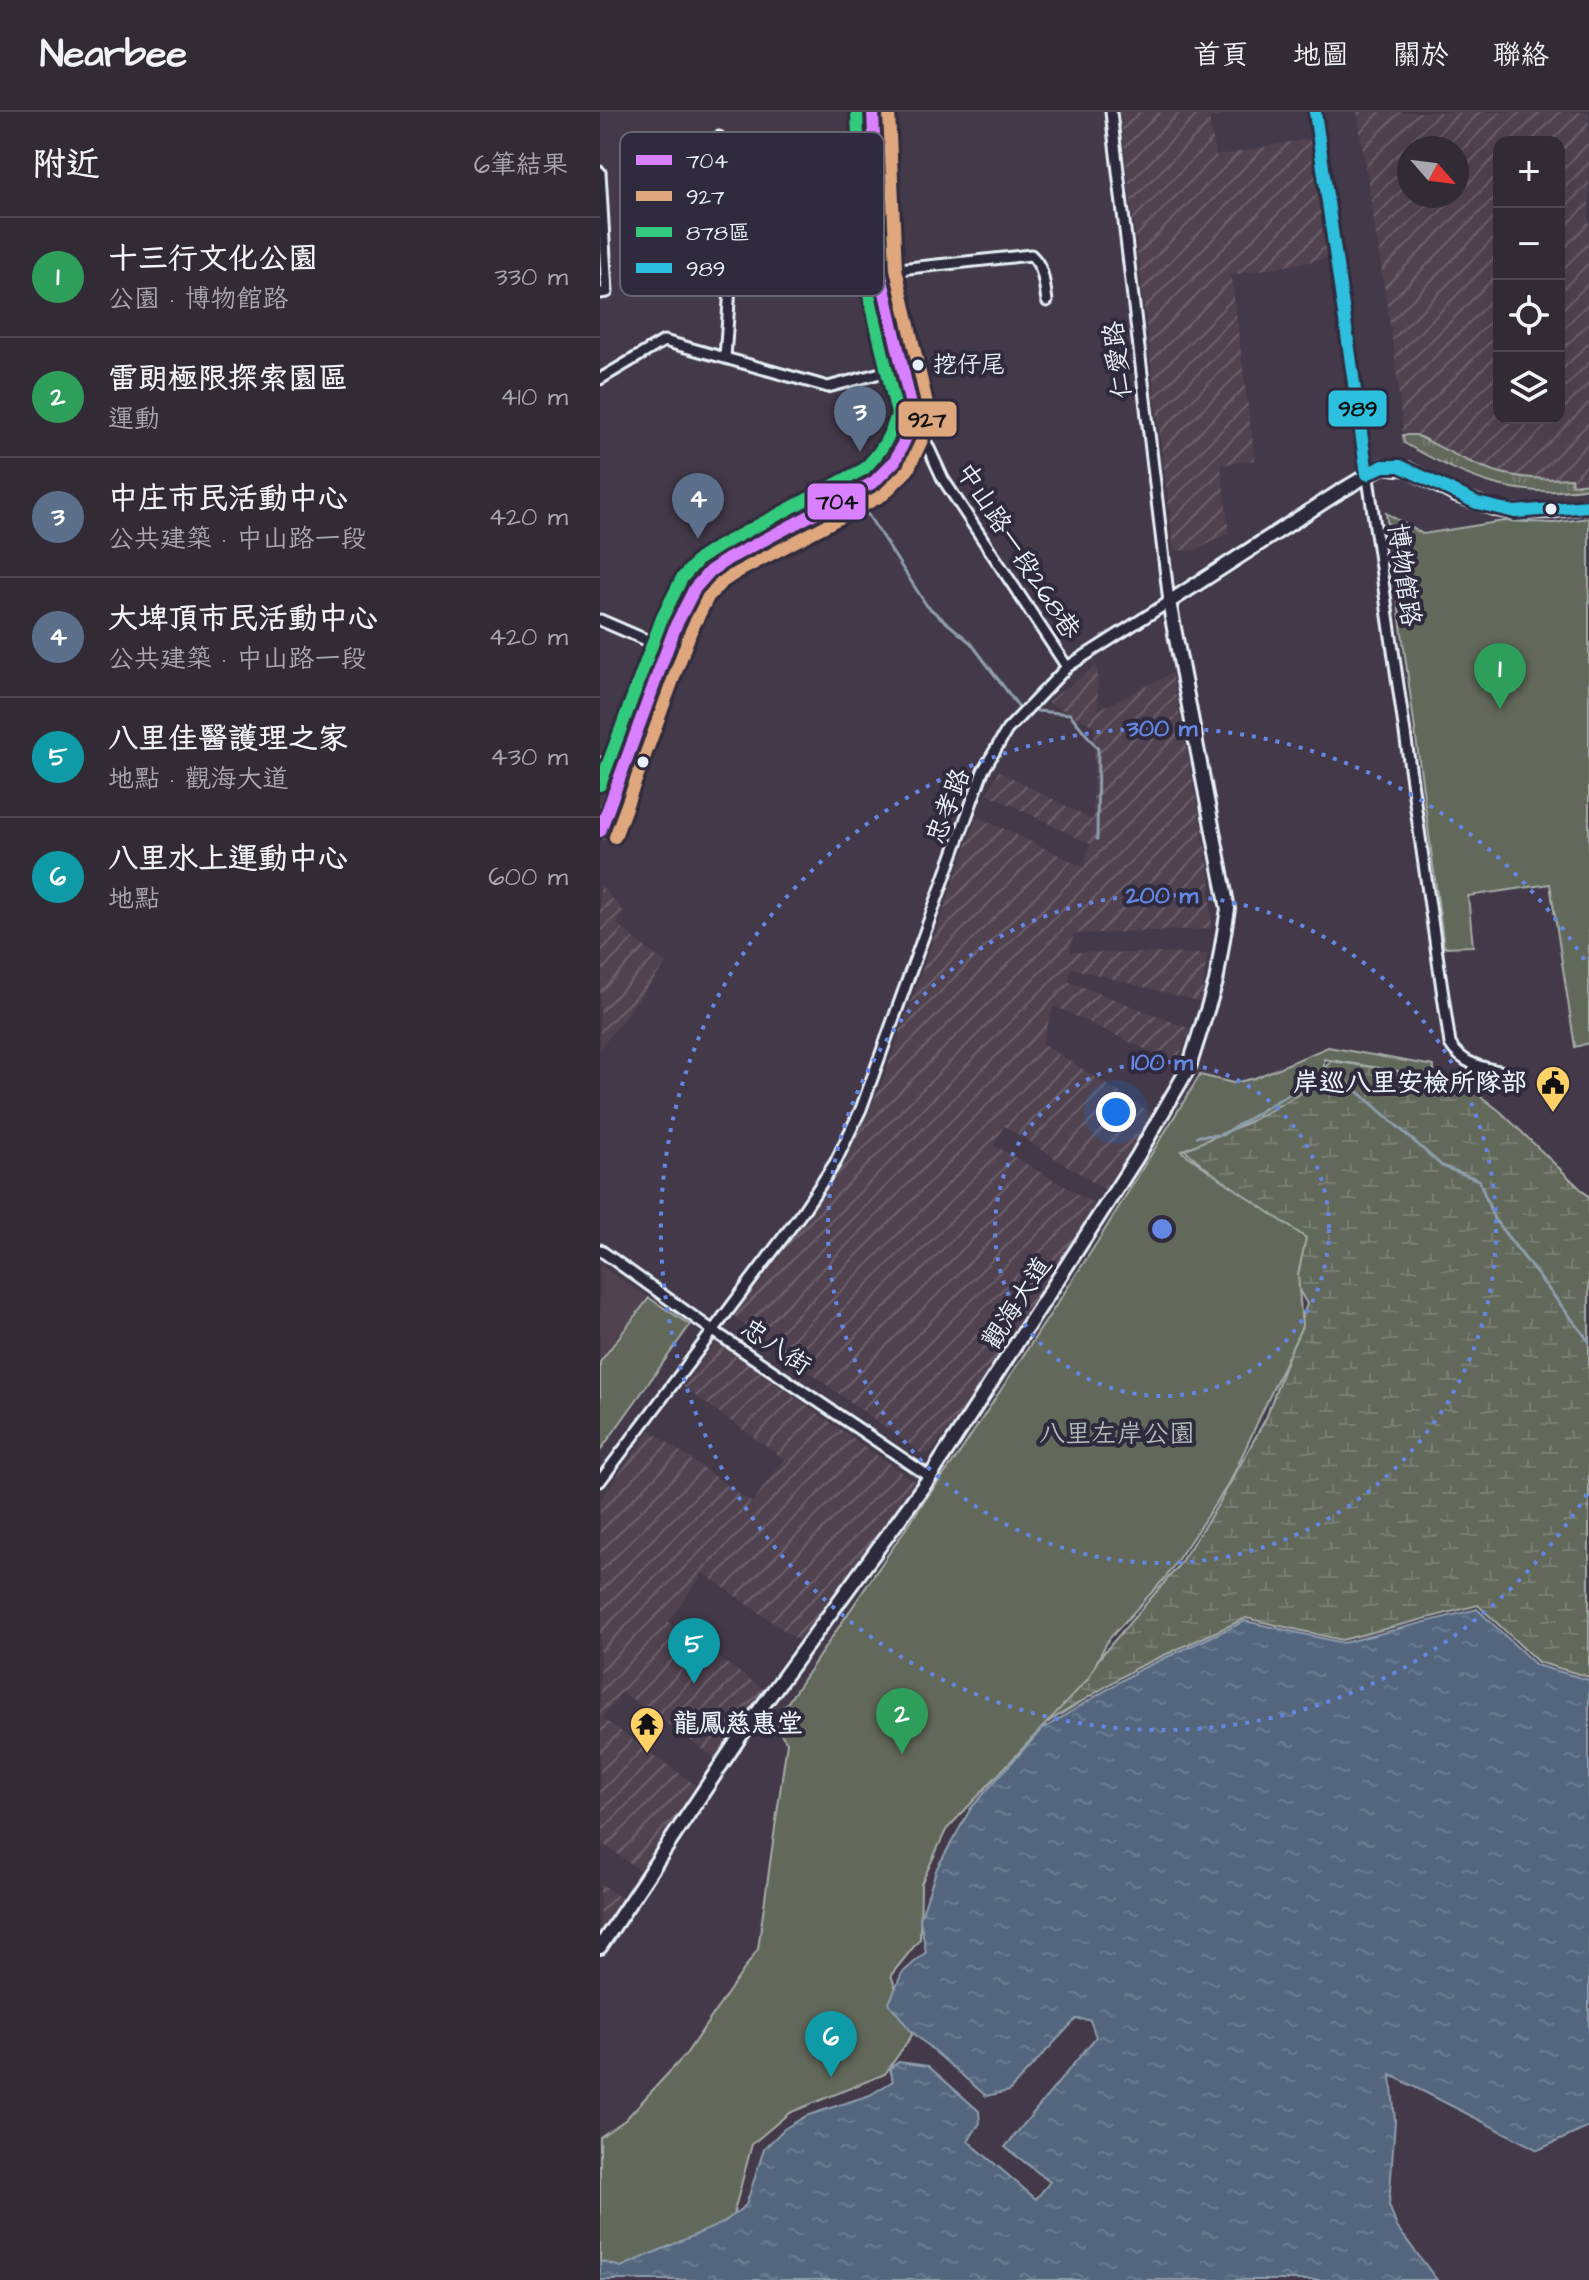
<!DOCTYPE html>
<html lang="zh-TW">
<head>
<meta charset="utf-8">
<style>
  :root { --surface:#322b36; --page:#3a333e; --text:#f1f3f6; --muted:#a8a7ad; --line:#4d4751; --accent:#8abfa5 }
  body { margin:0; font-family:"Architects Daughter","LXGW WenKai TC",sans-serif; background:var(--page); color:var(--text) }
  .controls { position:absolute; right:24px; top:24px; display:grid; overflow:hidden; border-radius:16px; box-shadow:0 8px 32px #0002 }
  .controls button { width:72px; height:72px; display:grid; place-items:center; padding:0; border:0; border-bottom:2px solid var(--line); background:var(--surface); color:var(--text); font:40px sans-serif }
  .compass { position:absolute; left:797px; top:24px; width:72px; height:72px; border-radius:50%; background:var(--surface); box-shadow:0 8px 32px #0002; rotate:118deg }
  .you { position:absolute; left:516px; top:1000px; width:28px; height:28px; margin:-20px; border:6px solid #fff; border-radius:50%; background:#1a73e8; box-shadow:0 0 0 12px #1a73e833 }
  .badge { display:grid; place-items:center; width:52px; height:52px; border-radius:50%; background:var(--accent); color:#fff; font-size:26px; font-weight:700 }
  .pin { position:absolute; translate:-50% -66px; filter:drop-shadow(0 2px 4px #0008) }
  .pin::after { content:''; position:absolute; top:42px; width:28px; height:24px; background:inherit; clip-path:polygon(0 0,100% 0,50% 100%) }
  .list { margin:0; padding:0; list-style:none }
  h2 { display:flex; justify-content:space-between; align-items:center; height:104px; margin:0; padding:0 32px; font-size:34px }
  h2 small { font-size:26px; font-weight:400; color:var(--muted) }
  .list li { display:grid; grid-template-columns:52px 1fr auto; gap:24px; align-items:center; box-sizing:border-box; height:120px; padding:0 32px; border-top:2px solid var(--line) }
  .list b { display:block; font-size:30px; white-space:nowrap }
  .list p { margin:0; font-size:26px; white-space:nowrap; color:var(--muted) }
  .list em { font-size:26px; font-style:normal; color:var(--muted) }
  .icon { flex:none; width:44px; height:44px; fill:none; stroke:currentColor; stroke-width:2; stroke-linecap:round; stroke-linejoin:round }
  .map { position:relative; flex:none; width:989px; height:2168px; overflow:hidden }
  header { display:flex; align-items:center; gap:48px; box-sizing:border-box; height:112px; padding:0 40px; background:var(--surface); border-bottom:2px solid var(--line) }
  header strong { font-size:38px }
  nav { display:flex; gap:44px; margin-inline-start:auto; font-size:28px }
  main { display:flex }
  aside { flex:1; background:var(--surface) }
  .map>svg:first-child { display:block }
  .built { fill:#514350 }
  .industrial { fill:url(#industrial-furrows); fill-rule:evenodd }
  .grass { fill:url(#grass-tufts); stroke:#a5aca9; stroke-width:2 }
  .wetland { fill:url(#wetland-marsh); stroke:#a5aca9; stroke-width:2 }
  .green { fill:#62685a; stroke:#a5aca9; stroke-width:2 }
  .water { fill:url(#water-ripples); stroke:#8e9eae; stroke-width:2 }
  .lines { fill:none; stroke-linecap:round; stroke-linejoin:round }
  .stream { stroke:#8e9eae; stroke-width:3 }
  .street-casing { stroke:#e8f1f8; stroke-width:15 }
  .secondary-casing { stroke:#e8f1f8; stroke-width:18 }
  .street { stroke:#2f2a3d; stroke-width:9 }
  .secondary { stroke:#2f2a3d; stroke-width:12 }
  .bus-1-casing { stroke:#2f2a3d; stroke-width:18 }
  .bus-2-casing { stroke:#2f2a3d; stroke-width:18 }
  .bus-3-casing { stroke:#2f2a3d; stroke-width:18 }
  .bus-4-casing { stroke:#2f2a3d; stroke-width:18 }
  .bus-1 { stroke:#d880ff; stroke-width:12 }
  .bus-2 { stroke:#dfa77e; stroke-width:12 }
  .bus-3 { stroke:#33ca7d; stroke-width:12 }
  .bus-4 { stroke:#2dbfdf; stroke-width:12 }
  .ring { fill:none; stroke:#6487e3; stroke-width:4; stroke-dasharray:4 8 }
  .bus-dot { fill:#e8f1f8; stroke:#2f2a3d; stroke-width:3 }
  .labels { text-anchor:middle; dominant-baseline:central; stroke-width:8; stroke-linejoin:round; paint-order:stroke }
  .bus-label { font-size:24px; fill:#e8f1f8; stroke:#2f2a3d; text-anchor:start }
  .street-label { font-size:26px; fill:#e8f1f8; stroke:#2f2a3d }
  .poi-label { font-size:26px; font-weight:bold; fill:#e8f1f8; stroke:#2f2a3d; text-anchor:end }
  .park-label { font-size:26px; fill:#b2bab9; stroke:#2f2a3d }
  .key { fill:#2f2a3d; stroke:#666675; stroke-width:2 }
  .key-label { font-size:22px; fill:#e8f1f8 }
  .centre { fill:#6487e3; stroke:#2f2a3d; stroke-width:4 }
  .ring-label { font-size:24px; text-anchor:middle; font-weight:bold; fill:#6487e3; stroke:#2f2a3d; stroke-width:8; stroke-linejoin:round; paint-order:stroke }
  .line-badge { stroke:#2f2a3d; stroke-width:3 }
  .pale-badge-label { font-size:22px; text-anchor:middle; font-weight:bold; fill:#111 }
</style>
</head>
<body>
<header>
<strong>Nearbee</strong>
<nav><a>首頁</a><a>地圖</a><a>關於</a><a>聯絡</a></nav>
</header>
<main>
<aside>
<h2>附近<small>6筆結果</small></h2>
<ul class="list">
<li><span class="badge" style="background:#2e9e5b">1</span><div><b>十三行文化公園</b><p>公園 · 博物館路</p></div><em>330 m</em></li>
<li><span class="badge" style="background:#2e9e5b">2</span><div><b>雷朗極限探索園區</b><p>運動</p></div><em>410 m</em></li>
<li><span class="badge" style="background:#5c6f8a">3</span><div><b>中庄市民活動中心</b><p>公共建築 · 中山路一段</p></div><em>420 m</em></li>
<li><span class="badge" style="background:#5c6f8a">4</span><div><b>大埤頂市民活動中心</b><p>公共建築 · 中山路一段</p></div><em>420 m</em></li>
<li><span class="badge" style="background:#0f9aa8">5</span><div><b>八里佳醫護理之家</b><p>地點 · 觀海大道</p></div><em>430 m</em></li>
<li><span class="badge" style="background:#0f9aa8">6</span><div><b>八里水上運動中心</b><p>地點</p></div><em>600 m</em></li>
</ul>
</aside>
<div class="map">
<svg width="989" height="2168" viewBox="0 0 989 2168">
  <defs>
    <pattern id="industrial-furrows" width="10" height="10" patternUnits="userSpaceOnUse" patternTransform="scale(2)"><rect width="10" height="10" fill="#514350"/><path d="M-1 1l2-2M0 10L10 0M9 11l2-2" fill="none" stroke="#6a5f6a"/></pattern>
    <pattern id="grass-tufts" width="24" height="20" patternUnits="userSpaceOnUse" patternTransform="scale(2)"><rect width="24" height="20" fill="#62685a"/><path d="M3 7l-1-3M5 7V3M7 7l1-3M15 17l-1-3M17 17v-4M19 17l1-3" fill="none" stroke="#787e72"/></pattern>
    <pattern id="wetland-marsh" width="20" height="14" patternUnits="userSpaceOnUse" patternTransform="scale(2)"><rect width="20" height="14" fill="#62685a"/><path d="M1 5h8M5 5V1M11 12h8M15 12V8" fill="none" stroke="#787e72"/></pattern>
    <pattern id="water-ripples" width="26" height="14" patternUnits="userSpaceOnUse" patternTransform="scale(2)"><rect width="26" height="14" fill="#52667d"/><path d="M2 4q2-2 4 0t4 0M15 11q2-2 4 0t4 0" fill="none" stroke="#6b7c90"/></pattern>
  </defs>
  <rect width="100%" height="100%" fill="#433948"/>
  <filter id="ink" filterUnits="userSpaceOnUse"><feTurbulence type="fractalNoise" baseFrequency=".0125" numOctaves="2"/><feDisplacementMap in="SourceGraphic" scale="16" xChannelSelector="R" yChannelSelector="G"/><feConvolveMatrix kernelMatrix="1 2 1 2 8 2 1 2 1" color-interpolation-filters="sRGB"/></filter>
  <g filter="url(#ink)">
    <path class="built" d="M 0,1153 L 49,1186 L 0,1250 Z"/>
    <path class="industrial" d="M 520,0 L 633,0 L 609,6 L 616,44 L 718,25 L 732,146 L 631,163 L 655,348 L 621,353 L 629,421 L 595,439 L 574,438 Z
      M 757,0 L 989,0 L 989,371 L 972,373 L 971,367 L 920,367 L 896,361 L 816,323 L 803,323 L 795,246 ZM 899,30 L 959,30 L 959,306 L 899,306 ZM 809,36 L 857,36 L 857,84 L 809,84 Z
      M 497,553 L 498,598 L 572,561 L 610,760 L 611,817 L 473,822 L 471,840 L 607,842 L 601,890 L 471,856 L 468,869 L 591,917 L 576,952 L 454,894 L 442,931 L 553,1002 L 504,1077 L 404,1014 L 394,1033 L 495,1092 L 425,1206 L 352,1313 L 331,1340 L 322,1342 L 136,1207 L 134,1200 L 229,1070 L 266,1004 L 281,973 L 377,704 L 484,755 L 490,732 L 387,681 L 399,659 L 493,708 L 494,614 L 447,590 Z
      M 0,773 L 24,800 L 17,812 L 66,852 L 0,937 Z
      M 116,1229 L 315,1370 L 202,1531 L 103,1461 L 68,1510 L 166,1579 L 118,1648 L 22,1580 L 2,1606 L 100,1676 L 41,1759 L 0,1730 L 0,1388 L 50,1318 L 152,1391 L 184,1347 L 83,1275 Z
      M 0,1771 L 22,1787 L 0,1818 Z"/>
    <path class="grass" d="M 803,323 L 816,323 C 875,353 903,371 971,366 L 972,373 L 989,371 L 989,376 C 915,388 867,367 804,331 Z"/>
    <path class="wetland" d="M 731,949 L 820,962 L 849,971 L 866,973 L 901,1000 L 989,1085 L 989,1565 L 938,1550 L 878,1493 L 742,1528 L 646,1506 L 536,1556 L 440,1615 L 576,1457 L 618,1393 L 666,1306 L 707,1192 L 691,1164 L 677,1116 L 579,1033 L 722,959 Z"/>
    <path class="green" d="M 786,401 L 823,422 L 904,409 L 954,411 L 989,406 L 989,931 L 975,935 L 950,772 L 868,784 L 873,834 L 844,835 Z
      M 728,935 L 834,954 L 834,965 L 724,947 L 724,968 L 649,1010 L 581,1039 L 706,1126 L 698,1163 L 702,1214 L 630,1370 L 566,1465 L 508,1528 L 488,1567 L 346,1718 L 321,1772 L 320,1827 L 291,1863 L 312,1923 L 285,1962 L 189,2001 L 152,2032 L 131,2111 L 0,2168 L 0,2025 L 25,2008 L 86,1942 L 158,1837 L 187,1630 L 173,1612 L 323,1391 L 357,1345 L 496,1132 L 600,963 L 633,971 L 655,966 Z
      M 49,1186 L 90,1213 L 0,1339 L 0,1250 Z"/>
    <path class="water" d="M 877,1497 L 936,1553 L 989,1568 L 989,2015 L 938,2038 L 791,1963 L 795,2009 L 789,2093 L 797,2115 L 837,2168 L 0,2168 L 0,2149 L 21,2155 L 123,2111 L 146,2093 L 164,2037 L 184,2017 L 206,2004 L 270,1983 L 293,1969 L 290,1956 L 299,1950 L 328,1954 L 379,1999 L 380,2011 L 368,2029 L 436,2087 L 450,2070 L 405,2035 L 496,1925 L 490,1908 L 476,1907 L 409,1979 L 386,1984 L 311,1919 L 289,1891 L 302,1861 L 326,1840 L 320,1807 L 337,1756 L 371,1696 L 441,1618 L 539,1558 L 645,1509 L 743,1531 Z"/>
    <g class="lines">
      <path class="stream" d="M 261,392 L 327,494 L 371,531 L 421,598
        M 437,599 L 470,602 L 498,637 L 497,727
        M 597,1024 L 622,1023 L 680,987 L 721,966 L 753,975 L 842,1054 L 879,1068 L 894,1107 L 989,1229"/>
      <g class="street-casing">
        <path id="street" d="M 715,0 L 850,932 C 862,952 882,956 904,960
          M 119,25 L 131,162 L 125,246 L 228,275 L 303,255
          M 0,60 L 7,180 L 0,181
          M 280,159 L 431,143 C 444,155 444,171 447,189
          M 0,267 L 64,229 L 125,246
          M 313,302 L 343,367 L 467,555
          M 0,508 L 67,537
          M 0,651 L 21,660
          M 0,1138 L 112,1218 L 330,1365
          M 0,1369 L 203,1099 L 235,1051 L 261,997 L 383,659 L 407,618 L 467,555 L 569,490 L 511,0"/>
      </g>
      <g class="secondary-casing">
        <path id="secondary" d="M 0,719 L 76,513 L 95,476 L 110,459 L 128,447 L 274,370 L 295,349 L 308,321 L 313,302 L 280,159 L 273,0
          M 0,1835 L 139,1626 L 330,1365 L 537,1045 L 589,955 L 616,870 L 628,797 L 569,490 L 736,382 L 783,354 L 807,357 L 856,383 L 896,397 L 915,400 L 948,399 L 989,394"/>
      </g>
      <use href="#street" class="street"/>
      <use href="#secondary" class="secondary"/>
      <g class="bus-1-casing">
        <path id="bus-1" d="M 0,719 L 76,513 L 95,476 L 110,459 L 128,447 L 274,370 L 295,349 L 308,321 L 313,302 L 280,159 L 273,0"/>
      </g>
      <g class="bus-2-casing">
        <path id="bus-2" d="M 15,725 L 91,519 L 108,485 L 121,471 L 136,461 L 283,383 L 308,358 L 323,326 L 329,300 L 296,157 L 289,0"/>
      </g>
      <g class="bus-3-casing">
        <path id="bus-3" d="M 0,673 L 62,506 L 82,466 L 99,447 L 119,434 L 264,357 C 281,340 290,325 297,302 L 264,161 L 257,1"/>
      </g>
      <g class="bus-4-casing">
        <path id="bus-4" d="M 715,0 L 767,362 L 783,354 L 800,354 L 877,391 L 915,400 L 989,394"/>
      </g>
      <use href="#bus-1" class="bus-1"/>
      <use href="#bus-2" class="bus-2"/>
      <use href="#bus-3" class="bus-3"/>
      <use href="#bus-4" class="bus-4"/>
    </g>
  </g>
  <g class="ring">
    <circle cx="562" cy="1117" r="167"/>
    <circle cx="562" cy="1117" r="334"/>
    <path d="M987 1382A501 501 0 1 1 987 852"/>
  </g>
  <defs>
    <g id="civic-pin" transform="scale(1.8)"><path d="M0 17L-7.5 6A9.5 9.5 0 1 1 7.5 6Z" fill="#ffd166" stroke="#2f2a3d"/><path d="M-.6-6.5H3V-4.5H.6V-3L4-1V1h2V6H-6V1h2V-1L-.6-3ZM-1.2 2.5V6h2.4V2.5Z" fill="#111"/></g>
    <g id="temple-pin" transform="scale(1.8)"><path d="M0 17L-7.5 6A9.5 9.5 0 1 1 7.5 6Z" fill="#ffd166" stroke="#2f2a3d"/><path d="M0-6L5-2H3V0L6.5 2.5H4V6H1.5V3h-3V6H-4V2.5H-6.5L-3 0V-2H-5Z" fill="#111"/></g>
  </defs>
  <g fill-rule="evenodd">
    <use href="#civic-pin" x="953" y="971"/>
    <use href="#temple-pin" x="47" y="1612"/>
  </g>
  <g class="bus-dot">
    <circle cx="318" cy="253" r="7"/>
    <circle cx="951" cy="397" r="7"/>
    <circle cx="43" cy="650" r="7"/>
  </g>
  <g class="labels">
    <g class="bus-label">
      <text x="333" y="253">挖仔尾</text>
    </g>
    <g class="street-label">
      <text transform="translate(518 248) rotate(-97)">仁愛路</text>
      <text transform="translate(418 439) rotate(57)">中山路一段268巷</text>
      <text transform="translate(804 463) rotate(82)">博物館路</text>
      <text transform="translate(348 694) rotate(-69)">忠孝路</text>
      <text transform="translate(417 1191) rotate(-57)">觀海大道</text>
      <text transform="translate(176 1235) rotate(34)">忠八街</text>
    </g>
    <g class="poi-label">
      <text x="927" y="971">岸巡八里安檢所隊部</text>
      <text x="73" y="1612" text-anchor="start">龍鳳慈惠堂</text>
    </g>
    <g class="park-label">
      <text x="517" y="1322">八里左岸公園</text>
    </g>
  </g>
  <rect x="20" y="20" width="264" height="164" rx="12" class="key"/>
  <rect x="36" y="43" width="36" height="10" fill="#d880ff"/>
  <rect x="36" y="79" width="36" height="10" fill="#dfa77e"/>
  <rect x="36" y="115" width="36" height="10" fill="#33ca7d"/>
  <rect x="36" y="151" width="36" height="10" fill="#2dbfdf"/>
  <g class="key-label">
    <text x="86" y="56">704</text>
    <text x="86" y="92">927</text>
    <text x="86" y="128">878區</text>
    <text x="86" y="164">989</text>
  </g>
  <circle cx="562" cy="1117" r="12" class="centre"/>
  <g class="ring-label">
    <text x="562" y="624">300 m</text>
    <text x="562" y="791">200 m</text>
    <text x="562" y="958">100 m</text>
  </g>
  <g class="line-badge">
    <rect x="727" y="277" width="61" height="39" rx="8" fill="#2dbfdf"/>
    <rect x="297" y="288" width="61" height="38" rx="8" fill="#dfa77e"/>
    <rect x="206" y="370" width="61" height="39" rx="8" fill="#d880ff"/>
  </g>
  <g class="pale-badge-label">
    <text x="758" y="304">989</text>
    <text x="327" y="315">927</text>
    <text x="237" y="397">704</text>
  </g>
</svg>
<div class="controls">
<button>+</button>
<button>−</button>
<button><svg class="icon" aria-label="locate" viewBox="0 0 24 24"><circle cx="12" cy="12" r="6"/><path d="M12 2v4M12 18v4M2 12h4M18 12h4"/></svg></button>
<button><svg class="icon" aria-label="layers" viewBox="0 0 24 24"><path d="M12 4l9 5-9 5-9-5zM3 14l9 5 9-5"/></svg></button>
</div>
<svg class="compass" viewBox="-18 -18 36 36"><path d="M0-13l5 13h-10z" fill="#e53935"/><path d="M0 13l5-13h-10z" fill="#a8a7ad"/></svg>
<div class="you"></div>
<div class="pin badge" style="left:900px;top:597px;background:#2e9e5b">1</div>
<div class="pin badge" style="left:302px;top:1642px;background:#2e9e5b">2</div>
<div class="pin badge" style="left:260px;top:340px;background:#5c6f8a">3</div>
<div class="pin badge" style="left:98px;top:427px;background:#5c6f8a">4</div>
<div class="pin badge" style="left:94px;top:1572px;background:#0f9aa8">5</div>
<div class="pin badge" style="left:231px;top:1965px;background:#0f9aa8">6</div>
</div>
</main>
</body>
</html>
